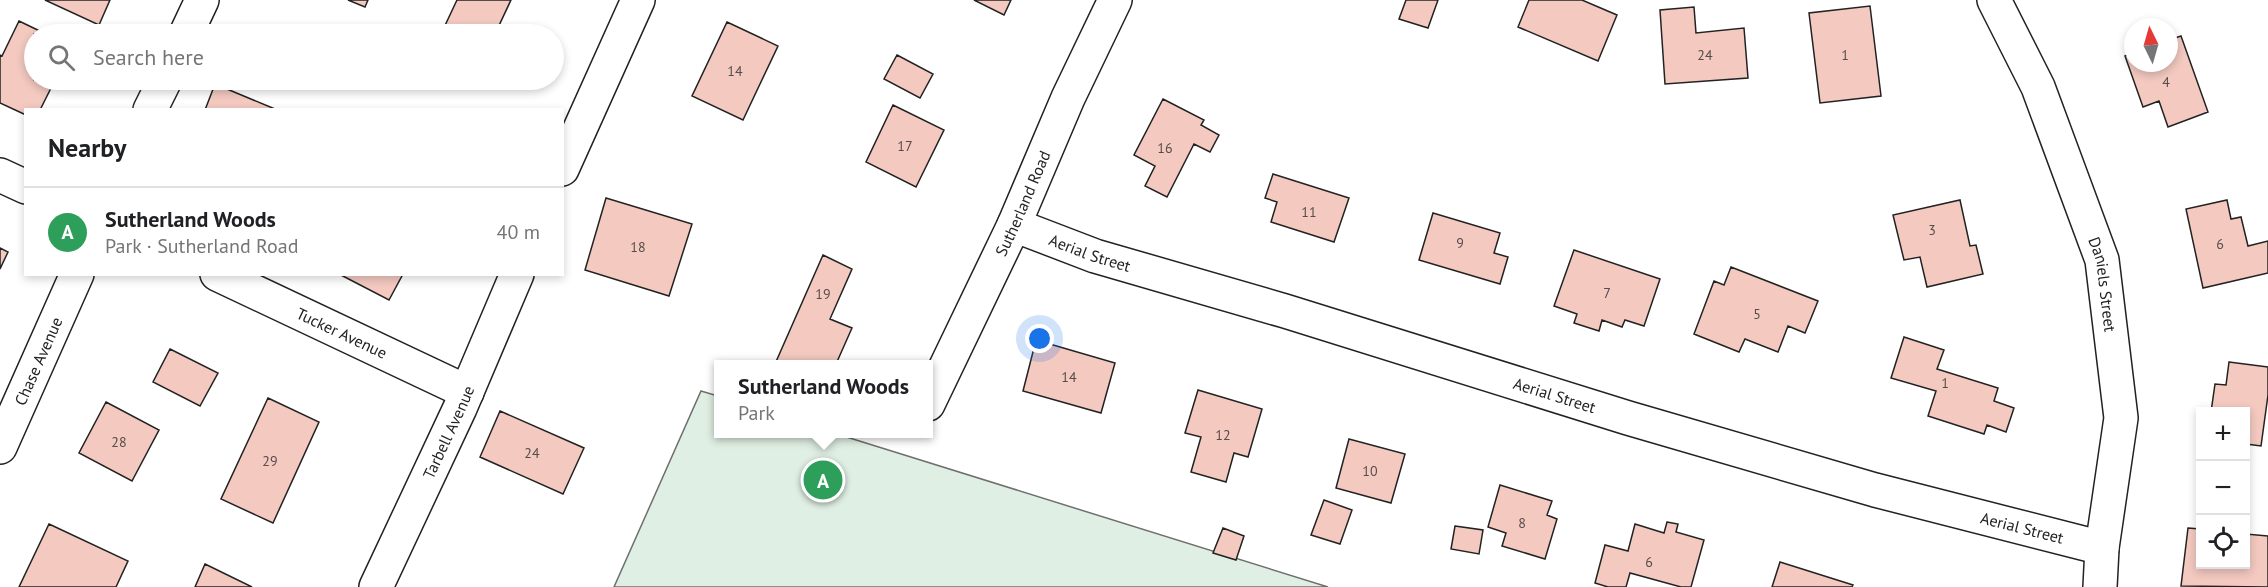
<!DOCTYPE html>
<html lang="en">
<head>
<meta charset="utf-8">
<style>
  :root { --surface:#fff; --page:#f2f2f2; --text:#202124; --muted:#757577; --line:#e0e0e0; --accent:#c62828 }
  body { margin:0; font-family:"PT Sans",sans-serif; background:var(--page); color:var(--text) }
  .controls { position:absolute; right:18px; bottom:18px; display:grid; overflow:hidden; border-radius:0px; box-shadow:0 3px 9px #0003 }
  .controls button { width:54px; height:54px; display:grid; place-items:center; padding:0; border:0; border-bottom:2px solid var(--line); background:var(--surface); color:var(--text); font:30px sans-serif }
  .compass { position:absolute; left:2124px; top:18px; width:54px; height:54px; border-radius:50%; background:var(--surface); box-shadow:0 3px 9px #0003; rotate:355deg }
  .you { position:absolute; left:1040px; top:339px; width:21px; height:21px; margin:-15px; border:4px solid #fff; border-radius:50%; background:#1a73e8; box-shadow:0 0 0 9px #1a73e833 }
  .badge { display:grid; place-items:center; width:39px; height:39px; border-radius:50%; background:var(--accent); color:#fff; font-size:20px; font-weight:700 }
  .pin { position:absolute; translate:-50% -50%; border:3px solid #fff; box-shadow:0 2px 6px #0006 }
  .popup { position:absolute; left:714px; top:360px; width:219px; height:78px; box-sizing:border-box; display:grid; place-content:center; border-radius:0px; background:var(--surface); filter:drop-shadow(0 2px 4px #0005); font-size:20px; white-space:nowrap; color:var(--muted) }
  .popup b { font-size:22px; color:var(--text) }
  .popup::after { content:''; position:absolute; left:50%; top:100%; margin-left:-12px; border:12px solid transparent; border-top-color:var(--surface) }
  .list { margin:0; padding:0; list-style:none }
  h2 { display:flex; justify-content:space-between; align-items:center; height:78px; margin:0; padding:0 24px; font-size:26px }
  h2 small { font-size:20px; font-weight:400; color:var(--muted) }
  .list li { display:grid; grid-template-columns:39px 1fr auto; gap:18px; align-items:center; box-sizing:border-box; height:90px; padding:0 24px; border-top:2px solid var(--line) }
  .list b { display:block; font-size:22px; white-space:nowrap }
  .list p { margin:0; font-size:20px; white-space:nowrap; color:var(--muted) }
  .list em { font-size:20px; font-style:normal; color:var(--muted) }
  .icon { flex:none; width:33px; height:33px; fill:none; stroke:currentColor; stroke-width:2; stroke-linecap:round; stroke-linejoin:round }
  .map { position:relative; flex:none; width:2268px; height:587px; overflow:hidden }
  .search { position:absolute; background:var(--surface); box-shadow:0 3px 9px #0003; left:24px; top:24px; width:540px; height:66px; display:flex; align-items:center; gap:15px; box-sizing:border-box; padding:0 21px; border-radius:33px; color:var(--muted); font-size:22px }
  .panel { position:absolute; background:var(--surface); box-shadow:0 3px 9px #0003; left:24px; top:108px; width:540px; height:168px; border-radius:0px }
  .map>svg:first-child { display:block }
  .green { fill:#e0efe3; stroke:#6f6f6f; stroke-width:1.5 }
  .building { fill:#f3c9c0; stroke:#222; stroke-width:1.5 }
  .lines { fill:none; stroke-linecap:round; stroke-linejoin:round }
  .minor-casing { stroke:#222; stroke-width:36 }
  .minor { stroke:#fff; stroke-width:33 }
  .labels { text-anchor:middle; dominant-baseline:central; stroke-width:4.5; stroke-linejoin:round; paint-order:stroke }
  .number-label { font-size:14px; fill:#564c4a }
  .street-label { font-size:16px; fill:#222; stroke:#fff }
</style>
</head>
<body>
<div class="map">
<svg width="2268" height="587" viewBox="0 0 2268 587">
  <rect width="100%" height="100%" fill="#fff"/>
  <path class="green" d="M 701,391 L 718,396 L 718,434 L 837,434 L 1328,587 L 614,587 Z"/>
  <path class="building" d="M 45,0 L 110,0 L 99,25 Z
    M 348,0 L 368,0 L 365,7 Z
    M 457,0 L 511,0 L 495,34 L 441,34 Z
    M 974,0 L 1011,0 L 1004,15 Z
    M 1406,0 L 1438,0 L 1428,28 L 1399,19 Z
    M 1529,0 L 1582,0 L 1617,15 L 1598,61 L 1518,27 Z
    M 1870,6 L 1881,96 L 1820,103 L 1809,13 Z
    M 1694,7 L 1696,33 L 1744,28 L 1748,78 L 1665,84 L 1660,10 Z
    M 19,21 L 46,34 L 34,34 L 34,80 L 55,80 L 40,110 L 26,110 L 26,115 L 0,103 L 0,55 L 2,56 Z
    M 727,22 L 778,46 L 743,120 L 692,96 Z
    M 2181,36 L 2208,112 L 2168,127 L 2159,101 L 2143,107 L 2125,56 L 2133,53 L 2133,63 L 2169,63 L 2169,40 Z
    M 897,55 L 933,74 L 920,98 L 884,79 Z
    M 215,84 L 275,109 L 205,110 Z
    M 1163,99 L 1204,120 L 1201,125 L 1219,135 L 1210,152 L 1194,144 L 1167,197 L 1145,186 L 1155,166 L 1134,155 Z
    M 893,105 L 944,130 L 916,187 L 866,162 Z
    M 1273,174 L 1349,198 L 1334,242 L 1271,222 L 1277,202 L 1265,198 Z
    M 606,198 L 692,224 L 669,296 L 585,270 Z
    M 1960,200 L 1970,246 L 1976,245 L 1983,274 L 1927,287 L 1920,257 L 1904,260 L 1893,215 Z
    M 2227,200 L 2231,219 L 2241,217 L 2248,246 L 2268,241 L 2268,273 L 2203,288 L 2186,209 Z
    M 1433,213 L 1500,233 L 1494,253 L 1508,257 L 1500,284 L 1419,260 Z
    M 0,248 L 8,252 L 0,269 Z
    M 1574,250 L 1660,279 L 1644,326 L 1625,320 L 1622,327 L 1602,320 L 1599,331 L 1574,323 L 1577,314 L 1554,306 Z
    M 823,255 L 852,269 L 830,319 L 852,328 L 836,364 L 775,364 Z
    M 1731,267 L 1818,301 L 1805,333 L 1788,326 L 1778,352 L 1745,339 L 1739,352 L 1694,334 L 1714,281 L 1724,285 Z
    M 339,274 L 403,274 L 389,300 Z
    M 1904,337 L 1944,350 L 1937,369 L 1998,388 L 1994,401 L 2014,408 L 2006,432 L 1987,425 L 1984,434 L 1928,416 L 1936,391 L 1891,378 Z
    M 1036,340 L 1115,363 L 1101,413 L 1023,391 Z
    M 170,349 L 218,373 L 200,406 L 153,382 Z
    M 2229,362 L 2268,367 L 2268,395 L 2261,446 L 2246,444 L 2246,412 L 2211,412 L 2215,384 L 2226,385 Z
    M 1198,390 L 1262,409 L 1248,457 L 1234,453 L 1226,482 L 1191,472 L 1201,437 L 1185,433 Z
    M 268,398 L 319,422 L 273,523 L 221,499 Z
    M 106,402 L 159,430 L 132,481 L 79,453 Z
    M 500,411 L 584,448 L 563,494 L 480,457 Z
    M 1349,439 L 1405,454 L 1391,503 L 1336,488 Z
    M 1500,485 L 1552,501 L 1547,515 L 1557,519 L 1545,559 L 1502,546 L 1506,533 L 1488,527 Z
    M 1324,500 L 1352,510 L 1340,544 L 1311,535 Z
    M 1667,522 L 1678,524 L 1676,532 L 1704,540 L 1691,587 L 1681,587 L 1630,573 L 1626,587 L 1608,587 L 1595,583 L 1605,545 L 1628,551 L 1635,524 L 1664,533 Z
    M 49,524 L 128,561 L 116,587 L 19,587 Z
    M 1455,526 L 1483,530 L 1479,554 L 1451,549 Z
    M 1223,528 L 1244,536 L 1236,560 L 1213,553 Z
    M 2188,528 L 2200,529 L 2200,564 L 2246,564 L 2246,534 L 2268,536 L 2268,587 L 2181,586 Z
    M 1780,562 L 1853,585 L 1852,587 L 1772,587 Z
    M 205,564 L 252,587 L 195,587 Z"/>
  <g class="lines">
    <g class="minor-casing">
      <g id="minor">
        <path id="s1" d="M 1994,0 L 2038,87 L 2102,260 L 2121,418 L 2102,548 L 2100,587"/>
        <path d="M 186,34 L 202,0"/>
        <path d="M 150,110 L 165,80"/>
        <path d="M 562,169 L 638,0"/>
        <path d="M 0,175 L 26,187"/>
        <path id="s2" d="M 1014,225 L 1095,256 L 1285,311 L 1628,418 L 1875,490 L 2102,548"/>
        <path id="s3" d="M 217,274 L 467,392"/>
        <path id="s4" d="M 928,404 L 1014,225 L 1068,98 L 1115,0"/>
        <path id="s5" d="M 0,447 L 77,274"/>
        <path id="s6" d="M 376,587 L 460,408 L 517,274"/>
      </g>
    </g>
    <use href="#minor" class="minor"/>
  </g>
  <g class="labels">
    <g class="number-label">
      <text x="1705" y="55">24</text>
      <text x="1845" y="55">1</text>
      <text x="735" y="71">14</text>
      <text x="2166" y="82">4</text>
      <text x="905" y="146">17</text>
      <text x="1165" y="148">16</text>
      <text x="1309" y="212">11</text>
      <text x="1932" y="230">3</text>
      <text x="1460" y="243">9</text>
      <text x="2220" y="244">6</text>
      <text x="638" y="247">18</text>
      <text x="1607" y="293">7</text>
      <text x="823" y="294">19</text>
      <text x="1757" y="314">5</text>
      <text x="1069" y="377">14</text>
      <text x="1945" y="383">1</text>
      <text x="1223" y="435">12</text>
      <text x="119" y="442">28</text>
      <text x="532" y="453">24</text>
      <text x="270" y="461">29</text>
      <text x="1370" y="471">10</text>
      <text x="1522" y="523">8</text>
      <text x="1649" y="562">6</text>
    </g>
    <g class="street-label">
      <text stroke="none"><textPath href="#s4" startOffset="222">Sutherland Road</textPath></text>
      <text stroke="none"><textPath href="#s2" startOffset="81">Aerial Street</textPath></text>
      <text stroke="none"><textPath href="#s1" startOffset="306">Daniels Street</textPath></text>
      <text stroke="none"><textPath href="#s3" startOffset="138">Tucker Avenue</textPath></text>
      <text stroke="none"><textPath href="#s5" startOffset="94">Chase Avenue</textPath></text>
      <text stroke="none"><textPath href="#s2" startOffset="567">Aerial Street</textPath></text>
      <text stroke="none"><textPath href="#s6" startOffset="171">Tarbell Avenue</textPath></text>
      <text stroke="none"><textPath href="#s2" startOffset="1053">Aerial Street</textPath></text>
    </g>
  </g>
</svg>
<div class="controls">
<button>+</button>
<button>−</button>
<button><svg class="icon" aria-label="locate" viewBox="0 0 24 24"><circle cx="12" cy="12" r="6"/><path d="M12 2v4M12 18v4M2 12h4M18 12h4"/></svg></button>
</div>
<svg class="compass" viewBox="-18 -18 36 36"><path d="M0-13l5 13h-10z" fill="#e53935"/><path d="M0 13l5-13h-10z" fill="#757577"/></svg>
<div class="you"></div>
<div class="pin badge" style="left:823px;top:480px;background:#2e9e5b">A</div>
<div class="popup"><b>Sutherland Woods</b>Park</div>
<div class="search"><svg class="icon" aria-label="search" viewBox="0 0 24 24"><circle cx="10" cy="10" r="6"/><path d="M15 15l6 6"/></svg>Search here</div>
<section class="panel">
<h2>Nearby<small></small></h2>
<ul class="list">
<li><span class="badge" style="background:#2e9e5b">A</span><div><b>Sutherland Woods</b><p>Park · Sutherland Road</p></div><em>40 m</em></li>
</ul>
</section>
</div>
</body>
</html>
